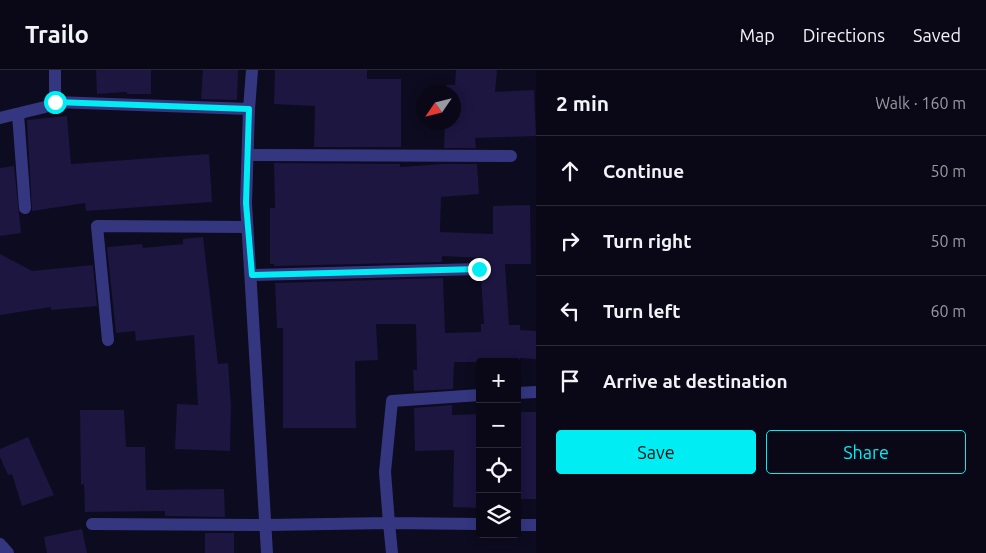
<!DOCTYPE html>
<html lang="en">
<head>
<meta charset="utf-8">
<style>
  :root { --surface:#0a0817; --page:#131120; --text:#f1f3f6; --muted:#999aa1; --line:#2a2936; --accent:#00edf4 }
  body { margin:0; font-family:Ubuntu,sans-serif; background:var(--page); color:var(--text) }
  .controls { position:absolute; right:15px; bottom:15px; display:grid; overflow:hidden; border-radius:5px; box-shadow:0 2px 12px #0003 }
  .controls button { width:45px; height:45px; display:grid; place-items:center; padding:0; border:0; border-bottom:1px solid var(--line); background:var(--surface); color:var(--text); font:25px sans-serif }
  .compass { position:absolute; left:416px; top:15px; width:45px; height:45px; border-radius:50%; background:var(--surface); box-shadow:0 2px 12px #0003; rotate:235deg }
  .stop { position:absolute; width:15px; height:15px; margin:-11px; border:4px solid #00edf4; border-radius:50%; background:#fff }
  .stop.end { background:#00edf4; border-color:#fff; box-shadow:0 1px 5px #0008 }
  .list { margin:0; padding:0; list-style:none }
  h2 { display:flex; justify-content:space-between; align-items:center; height:65px; margin:0; padding:0 20px; font-size:21px }
  h2 small { font-size:16px; font-weight:400; color:var(--muted) }
  .list li { display:grid; grid-template-columns:32px 1fr auto; gap:15px; align-items:center; box-sizing:border-box; height:70px; padding:0 20px; border-top:1px solid var(--line) }
  .list b { display:block; font-size:19px; white-space:nowrap }
  .list em { font-size:16px; font-style:normal; color:var(--muted) }
  .actions { display:flex; gap:10px; padding:15px 20px }
  .actions a { flex:1; padding:11px 0; border:1px solid var(--accent); border-radius:5px; text-align:center; font-size:18px; color:var(--accent) }
  .actions .main { background:var(--accent); color:#111 }
  .icon { flex:none; width:28px; height:28px; fill:none; stroke:currentColor; stroke-width:2; stroke-linecap:round; stroke-linejoin:round }
  .map { position:relative; flex:none; width:536px; height:483px; overflow:hidden }
  header { display:flex; align-items:center; gap:30px; box-sizing:border-box; height:70px; padding:0 25px; background:var(--surface); border-bottom:1px solid var(--line) }
  header strong { font-size:24px }
  nav { display:flex; gap:28px; margin-inline-start:auto; font-size:18px }
  main { display:flex }
  aside { flex:1; background:var(--surface) }
  .map>svg:first-child { display:block }
  .building { fill:#1c1641 }
  .lines { fill:none; stroke-linecap:round; stroke-linejoin:round }
  .service { stroke:#343780; stroke-width:12 }
  .minor { stroke:#343780; stroke-width:12 }
  .route { stroke:#00edf4; stroke-width:6 }
</style>
</head>
<body>
<header>
<strong>Trailo</strong>
<nav><a>Map</a><a>Directions</a><a>Saved</a></nav>
</header>
<main>
<div class="map">
<svg width="536" height="483" viewBox="0 0 536 483">
  <rect width="100%" height="100%" fill="#0d0b1f"/>
  <path class="building" d="M 96,0 L 151,0 L 151,24 L 127,24 L 127,22 L 97,24 Z
    M 203,0 L 238,0 L 237,30 L 201,29 Z
    M 275,0 L 367,0 L 367,9 L 401,9 L 401,77 L 314,77 L 315,36 L 274,34 Z
    M 456,0 L 497,0 L 495,22 L 534,20 L 536,66 L 475,68 L 476,78 L 444,78 L 445,52 L 454,52 L 454,22 L 446,22 L 446,15 L 455,15 Z
    M 67,46 L 71,94 L 209,84 L 212,132 L 86,141 L 85,133 L 32,141 L 27,50 Z
    M 274,93 L 400,94 L 400,97 L 442,94 L 477,94 L 479,124 L 441,127 L 440,162 L 493,164 L 493,136 L 530,135 L 531,194 L 505,194 L 509,255 L 520,255 L 520,260 L 536,261 L 536,289 L 520,288 L 520,292 L 454,292 L 453,319 L 414,321 L 413,300 L 417,300 L 416,255 L 415,254 L 376,254 L 378,290 L 355,291 L 356,358 L 283,358 L 283,258 L 277,258 L 275,213 L 443,208 L 445,263 L 481,262 L 481,254 L 484,254 L 481,207 L 486,203 L 487,198 L 486,194 L 480,191 L 480,188 L 442,186 L 442,192 L 274,196 L 274,194 L 270,194 L 270,138 L 275,138 Z
    M 14,96 L 21,163 L 0,166 L 0,98 Z
    M 203,167 L 218,294 L 228,293 L 231,336 L 230,381 L 175,379 L 177,334 L 198,335 L 194,265 L 136,271 L 135,261 L 116,263 L 107,177 L 142,174 L 143,178 L 183,174 L 183,169 Z
    M 0,184 L 32,201 L 93,195 L 97,236 L 51,240 L 51,237 L 0,245 Z
    M 452,335 L 452,345 L 480,344 L 480,438 L 453,437 L 454,380 L 415,381 L 414,338 Z
    M 80,340 L 124,340 L 126,377 L 145,377 L 146,420 L 224,419 L 225,447 L 165,446 L 165,441 L 85,442 L 84,414 L 81,415 Z
    M 517,342 L 536,342 L 536,429 L 517,429 Z
    M 28,367 L 54,425 L 22,436 L 12,404 L 8,405 L 0,387 L 0,379 Z
    M 82,459 L 87,483 L 47,483 L 44,467 Z
    M 205,463 L 234,463 L 234,483 L 205,483 Z"/>
  <g class="lines">
    <path class="service" d="M 108,270 L 97,156 L 247,157"/>
    <path class="minor" d="M 252,0 L 249,39 L 246,133 L 267,483
      M 55,32 L 55,0
      M 18,44 L 25,138
      M 0,48 L 45,37 L 55,32 L 249,39
      M 248,85 L 511,86
      M 252,205 L 479,199
      M 517,323 L 536,322
      M 480,325 L 392,331 L 385,402 L 389,453 L 480,454
      M 92,454 L 267,455 L 389,453 L 392,483
      M 517,455 L 536,455
      M 0,474 L 8,483"/>
  </g>
  <g class="lines">
    <path class="route" d="M 55,32 L 249,39 L 246,133 L 252,205 L 479,199"/>
  </g>
</svg>
<div class="controls">
<button>+</button>
<button>−</button>
<button><svg class="icon" aria-label="locate" viewBox="0 0 24 24"><circle cx="12" cy="12" r="6"/><path d="M12 2v4M12 18v4M2 12h4M18 12h4"/></svg></button>
<button><svg class="icon" aria-label="layers" viewBox="0 0 24 24"><path d="M12 4l9 5-9 5-9-5zM3 14l9 5 9-5"/></svg></button>
</div>
<svg class="compass" viewBox="-18 -18 36 36"><path d="M0-13l5 13h-10z" fill="#e53935"/><path d="M0 13l5-13h-10z" fill="#999aa1"/></svg>
<div class="stop" style="left:55px;top:32px"></div>
<div class="stop end" style="left:479px;top:199px"></div>
</div>
<aside>
<h2>2 min<small>Walk · 160 m</small></h2>
<ul class="list">
<li><svg class="icon" aria-label="ahead" viewBox="0 0 24 24"><path d="M12 20V5M6 11l6-6 6 6"/></svg><div><b>Continue</b></div><em>50 m</em></li>
<li><svg class="icon" aria-label="right" viewBox="0 0 24 24"><path d="M7 20v-9h11M14 6l5 5-5 5"/></svg><div><b>Turn right</b></div><em>50 m</em></li>
<li><svg class="icon" aria-label="left" viewBox="0 0 24 24"><path d="M17 20v-9H6M10 6l-5 5 5 5"/></svg><div><b>Turn left</b></div><em>60 m</em></li>
<li><svg class="icon" aria-label="arrive" viewBox="0 0 24 24"><path d="M6 21V4h12l-3 4 3 4H6"/></svg><div><b>Arrive at destination</b></div></li>
</ul>
<div class="actions"><a class="main">Save</a><a>Share</a></div>
</aside>
</main>
</body>
</html>
